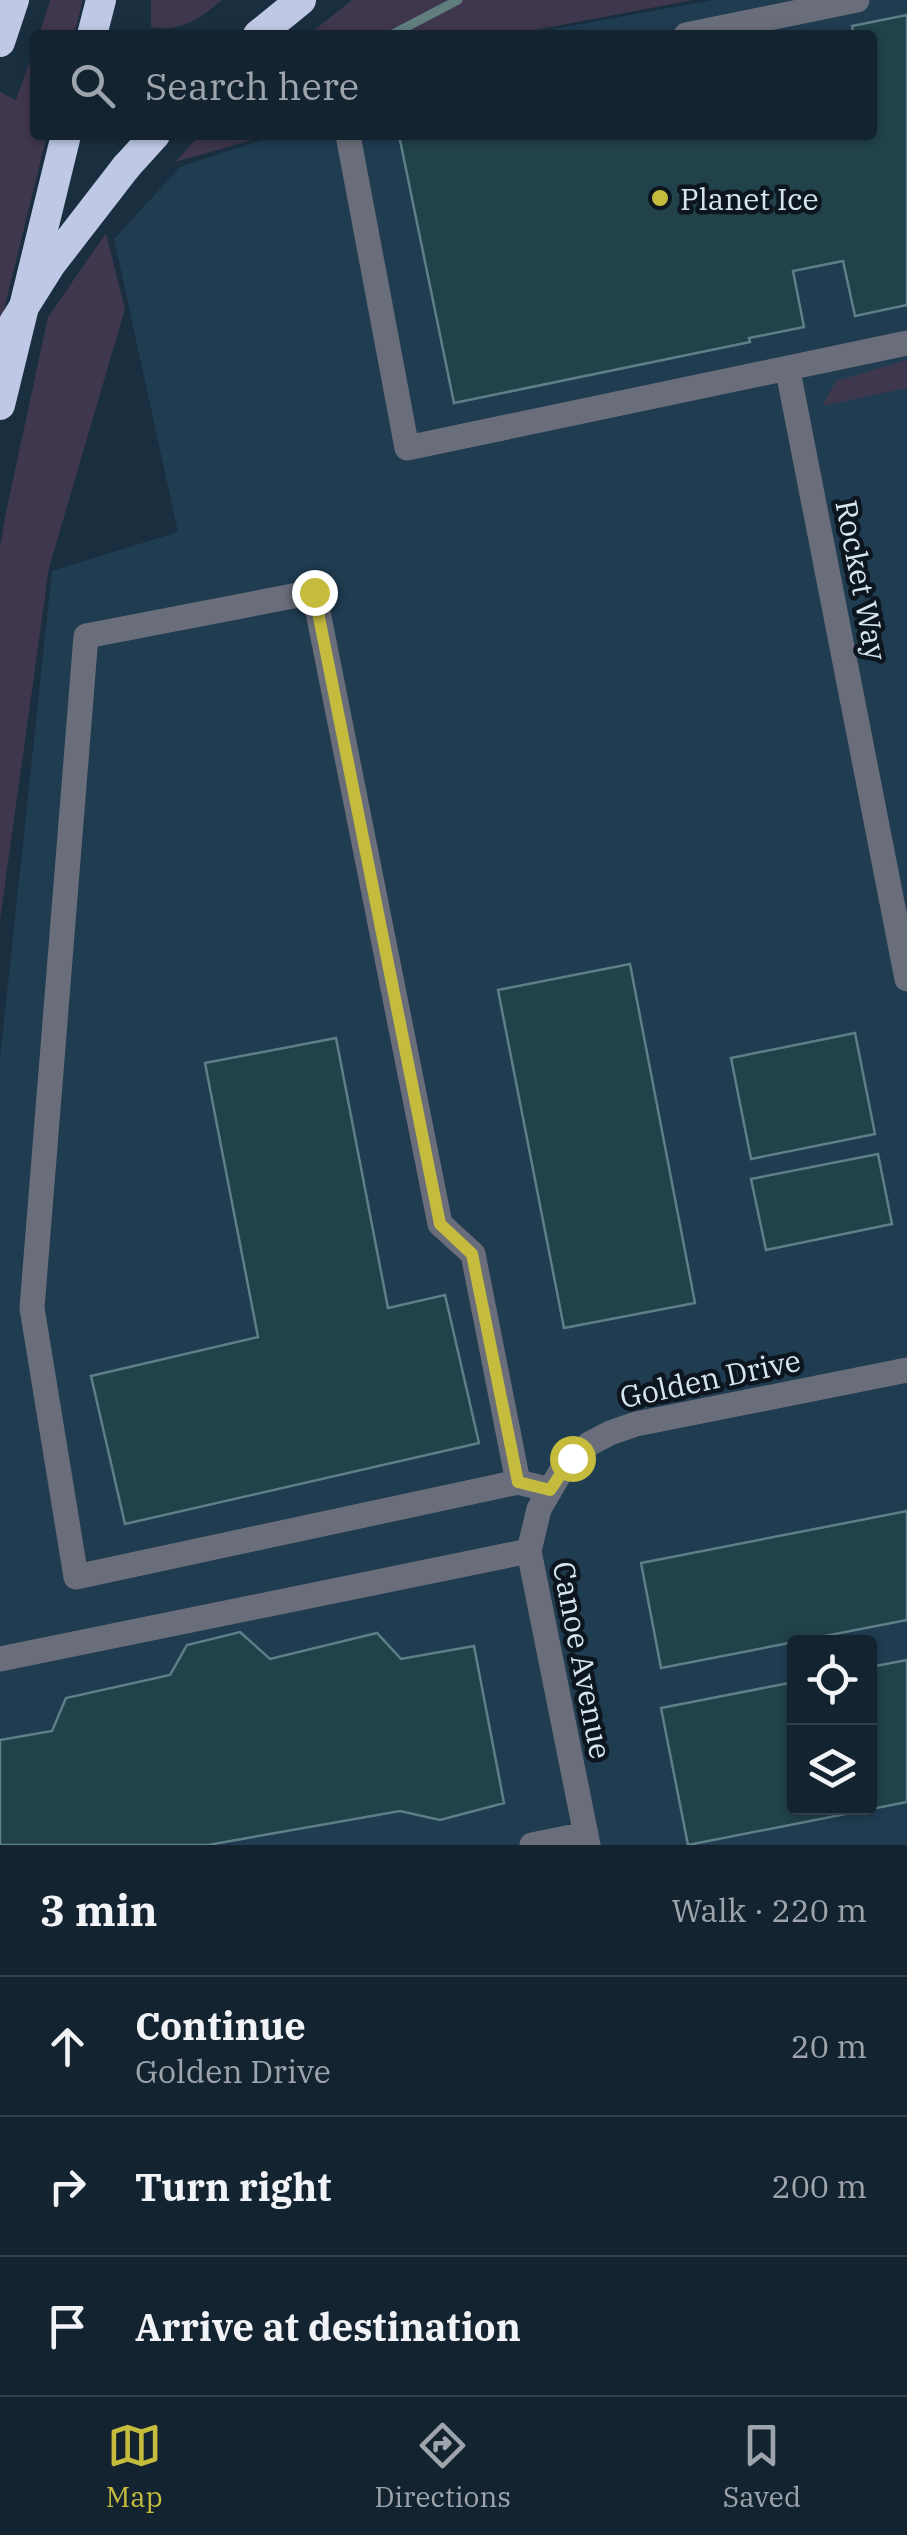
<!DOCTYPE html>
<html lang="en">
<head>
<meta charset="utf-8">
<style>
  :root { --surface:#132330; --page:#202f3c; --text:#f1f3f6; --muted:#9da4ab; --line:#32404c; --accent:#c5bc3d }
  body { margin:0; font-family:"IBM Plex Serif",serif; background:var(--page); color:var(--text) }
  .controls { position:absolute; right:30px; bottom:30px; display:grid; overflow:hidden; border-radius:10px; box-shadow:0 2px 8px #0004 }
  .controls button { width:90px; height:90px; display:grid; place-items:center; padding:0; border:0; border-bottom:2px solid var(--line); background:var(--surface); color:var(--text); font:50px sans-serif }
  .stop { position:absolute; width:30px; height:30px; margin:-22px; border:8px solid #c5bc3d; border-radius:50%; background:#fff }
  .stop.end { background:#c5bc3d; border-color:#fff; box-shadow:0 2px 10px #0008 }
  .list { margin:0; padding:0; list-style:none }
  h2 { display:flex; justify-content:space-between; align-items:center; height:130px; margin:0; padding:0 40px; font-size:42px }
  h2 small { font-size:32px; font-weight:400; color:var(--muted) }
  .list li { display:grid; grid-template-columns:65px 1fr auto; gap:30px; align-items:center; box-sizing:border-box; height:140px; padding:0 40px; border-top:2px solid var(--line) }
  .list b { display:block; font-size:38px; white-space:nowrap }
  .list p { margin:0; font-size:32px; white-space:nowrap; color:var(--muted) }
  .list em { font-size:32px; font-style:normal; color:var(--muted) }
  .icon { flex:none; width:55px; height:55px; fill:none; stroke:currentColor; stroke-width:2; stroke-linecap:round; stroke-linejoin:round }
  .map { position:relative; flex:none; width:907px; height:1845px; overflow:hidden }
  .search { position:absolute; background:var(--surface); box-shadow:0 2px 8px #0004; left:30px; right:30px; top:30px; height:110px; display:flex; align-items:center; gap:25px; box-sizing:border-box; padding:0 35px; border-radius:10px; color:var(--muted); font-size:38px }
  .sheet { height:550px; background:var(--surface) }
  nav { display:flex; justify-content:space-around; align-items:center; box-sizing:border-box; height:140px; border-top:2px solid var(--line); background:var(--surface); font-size:28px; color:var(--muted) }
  nav a { display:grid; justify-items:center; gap:5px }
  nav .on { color:var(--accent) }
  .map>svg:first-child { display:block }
  .built { fill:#203c51; fill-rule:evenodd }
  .green { fill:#3e374d }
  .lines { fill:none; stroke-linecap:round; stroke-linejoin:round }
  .stream { stroke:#617e7f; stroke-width:9 }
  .building { fill:#21424a; stroke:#5d7f88; stroke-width:2.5 }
  .minor { stroke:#6a6e7a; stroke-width:25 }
  .highway { stroke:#bfc9e5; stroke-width:30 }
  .highway-bridge { stroke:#bfc9e5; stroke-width:30 }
  .route { stroke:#c5bc3d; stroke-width:12 }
  .poi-dot { fill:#c5bc3d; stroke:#0d161e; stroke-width:4 }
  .labels { text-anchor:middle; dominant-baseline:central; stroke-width:9; stroke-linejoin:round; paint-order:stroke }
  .poi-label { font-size:30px; fill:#d7e5f0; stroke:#0d161e; text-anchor:start }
  .street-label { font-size:30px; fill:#d7e5f0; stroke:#0d161e }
</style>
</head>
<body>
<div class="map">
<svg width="907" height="1845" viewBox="0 0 907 1845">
  <rect width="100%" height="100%" fill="#192f40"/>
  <path class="built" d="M 713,0 L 907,0 L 907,1845 L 0,1845 L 0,1059 L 52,571 L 178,532 L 114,239 L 180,167 L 277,135 L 872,135 L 872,35 L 521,35 ZM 794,1642 L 870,1642 L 870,1808 L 794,1808 Z"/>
  <path class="green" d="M 50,0 L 83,0 L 74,35 L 39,35 Z
    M 151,0 L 222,0 C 201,18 180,33 151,27 Z
    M 352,0 L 693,0 L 509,35 L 308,35 Z
    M 35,47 L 35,135 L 47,135 L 0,326 L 0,92 L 16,100 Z
    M 200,135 L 269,135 L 175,162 Z
    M 106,233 L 125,309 L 49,568 L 0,920 L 0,548 L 5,517 L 48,317 Z
    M 907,360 L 907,388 L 822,406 L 836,381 Z"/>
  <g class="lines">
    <path class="stream" d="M 391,35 L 458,0"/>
  </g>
  <path class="building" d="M 907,15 L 907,305 L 855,316 L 843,261 L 793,271 L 804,327 L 749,338 L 750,342 L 454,403 L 399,135 L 872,135 L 872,35 L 854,35 L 852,26 Z
    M 630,964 L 695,1303 L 564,1328 L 498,990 Z
    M 855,1033 L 875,1134 L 751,1159 L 731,1058 Z
    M 336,1038 L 388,1308 L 445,1295 L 479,1443 L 125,1524 L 91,1376 L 258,1337 L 205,1063 Z
    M 878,1154 L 892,1224 L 766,1250 L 751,1179 Z
    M 907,1511 L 907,1620 L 661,1668 L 641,1563 Z
    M 240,1632 L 270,1659 L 377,1633 L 401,1659 L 474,1646 L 504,1803 L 440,1820 L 400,1811 L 208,1845 L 0,1845 L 0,1740 L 52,1731 L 66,1698 L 170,1675 L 187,1645 Z
    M 907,1660 L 907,1802 L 688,1845 L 661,1708 L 794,1682 L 794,1808 L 870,1808 L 870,1667 Z"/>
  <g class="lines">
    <path class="minor" d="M 686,35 L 857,0
      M 348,135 L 407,448 L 907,343
      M 788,371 L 907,979
      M 518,1482 L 473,1254 L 440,1224 L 314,592 L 86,636 L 32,1308 L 76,1577 L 518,1482 L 550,1490
      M 0,1659 L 529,1551
      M 532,1845 L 586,1834
      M 588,1845 L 529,1551 L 539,1509 L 560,1473 L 589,1444 L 610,1433 L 636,1424 L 907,1370"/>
    <path class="highway" d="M 92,35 L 101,0
      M 258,35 L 301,0
      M 0,42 L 14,0
      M 126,167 L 155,135
      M 0,405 L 66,135"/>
    <path class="highway-bridge" d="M 0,345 L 51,264 L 126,167"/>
  </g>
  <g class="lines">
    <path class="route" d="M 314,592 L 440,1224 L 472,1254 L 518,1482 L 550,1490 L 572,1458"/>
  </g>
  <circle class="poi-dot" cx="660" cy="198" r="10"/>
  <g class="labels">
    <g class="poi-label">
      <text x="680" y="198">Planet Ice</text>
    </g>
    <g class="street-label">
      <text transform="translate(862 580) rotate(79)">Rocket Way</text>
      <text transform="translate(710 1378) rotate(-12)">Golden Drive</text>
      <text transform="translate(583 1660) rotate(79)">Canoe Avenue</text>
    </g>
  </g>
</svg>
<div class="controls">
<button><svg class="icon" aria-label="locate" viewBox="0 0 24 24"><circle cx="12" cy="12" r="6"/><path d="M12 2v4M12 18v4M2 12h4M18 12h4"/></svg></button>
<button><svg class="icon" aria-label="layers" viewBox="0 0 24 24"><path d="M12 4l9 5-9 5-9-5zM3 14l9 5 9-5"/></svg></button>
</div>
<div class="stop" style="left:572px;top:1458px"></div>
<div class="stop end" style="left:314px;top:592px"></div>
<div class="search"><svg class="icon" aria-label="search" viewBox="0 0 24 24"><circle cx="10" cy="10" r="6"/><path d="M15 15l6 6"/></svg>Search here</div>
</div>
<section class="sheet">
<h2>3 min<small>Walk · 220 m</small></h2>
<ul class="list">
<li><svg class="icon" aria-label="ahead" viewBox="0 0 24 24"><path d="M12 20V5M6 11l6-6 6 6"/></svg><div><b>Continue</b><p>Golden Drive</p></div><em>20 m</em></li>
<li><svg class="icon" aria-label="right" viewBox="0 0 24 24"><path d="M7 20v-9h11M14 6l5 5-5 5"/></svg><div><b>Turn right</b></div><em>200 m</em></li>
<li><svg class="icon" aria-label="arrive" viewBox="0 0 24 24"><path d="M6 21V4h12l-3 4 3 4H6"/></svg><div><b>Arrive at destination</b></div></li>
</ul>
</section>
<nav>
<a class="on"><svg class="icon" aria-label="map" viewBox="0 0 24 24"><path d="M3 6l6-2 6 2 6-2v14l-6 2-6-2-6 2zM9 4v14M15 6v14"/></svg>Map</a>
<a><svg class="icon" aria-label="directions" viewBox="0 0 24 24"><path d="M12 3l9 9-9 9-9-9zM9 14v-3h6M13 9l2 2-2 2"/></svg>Directions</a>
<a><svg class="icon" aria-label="saved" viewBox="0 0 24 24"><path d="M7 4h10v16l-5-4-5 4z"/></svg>Saved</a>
</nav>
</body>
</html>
